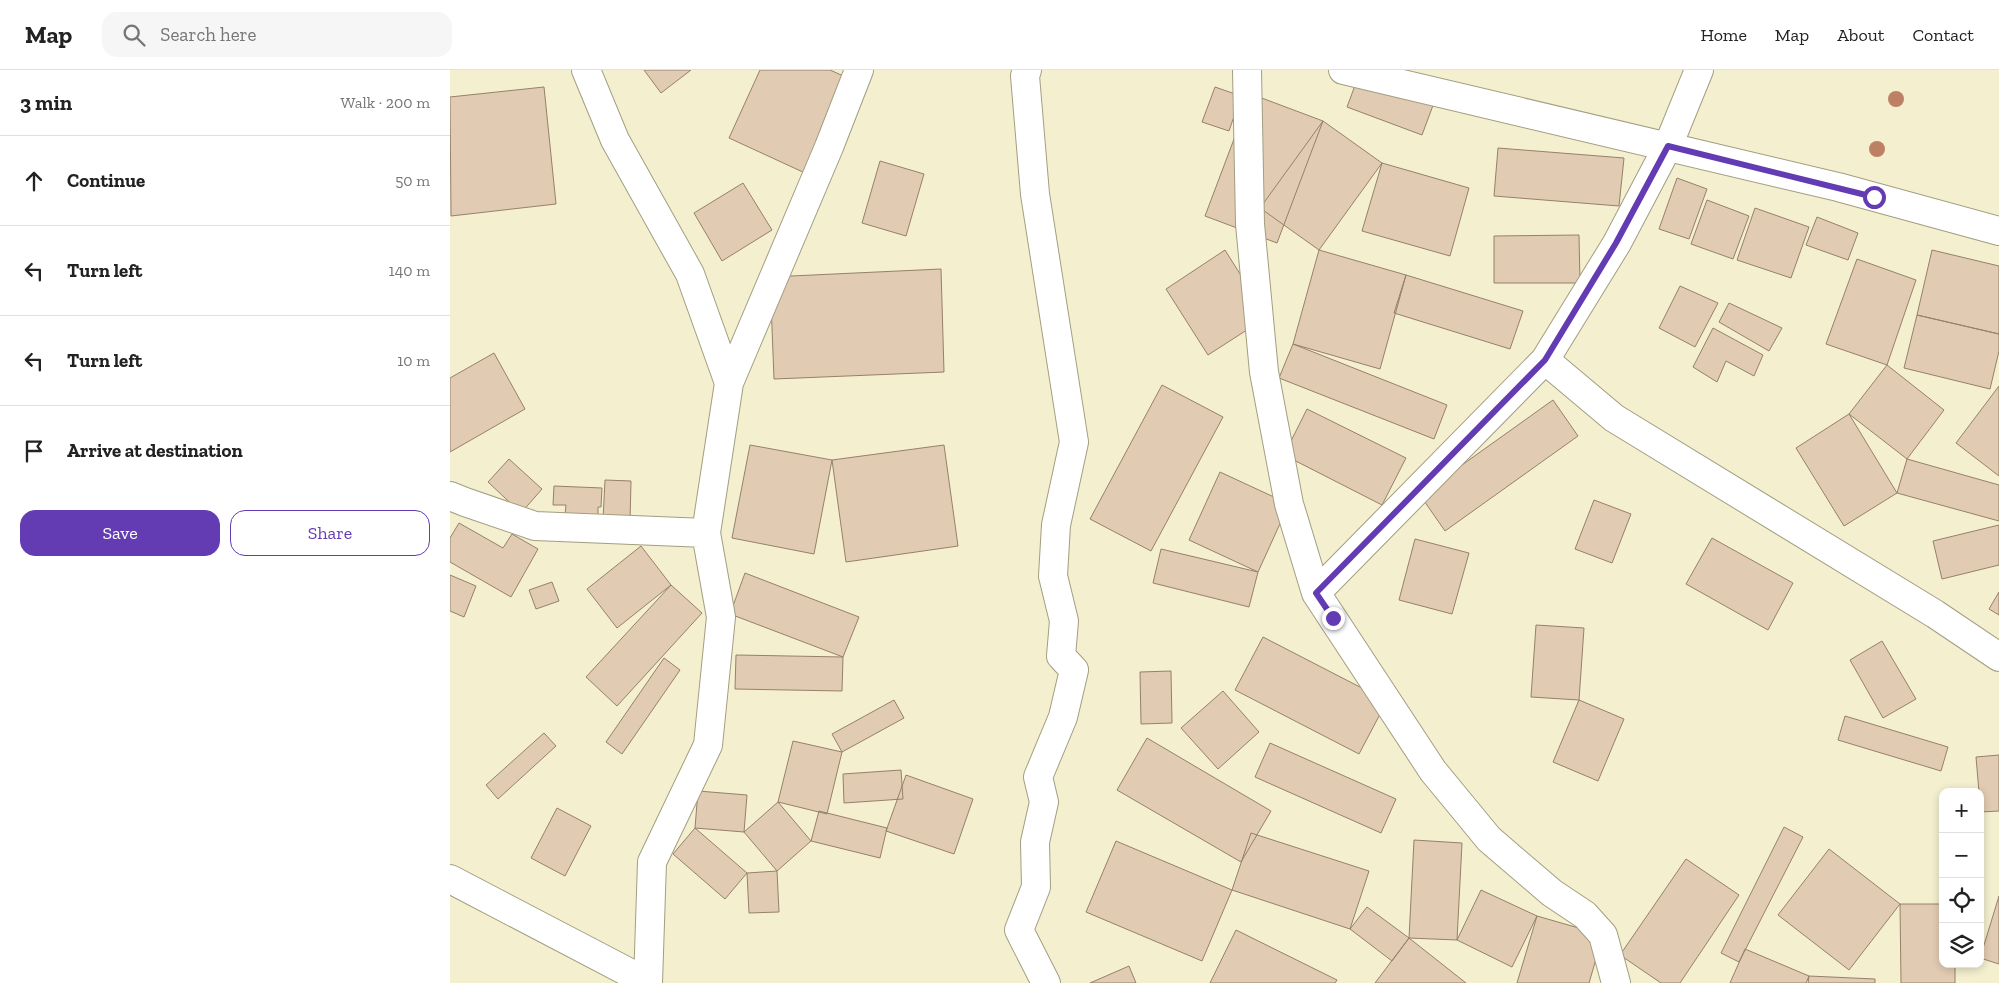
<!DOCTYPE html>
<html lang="en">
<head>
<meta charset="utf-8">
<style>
  :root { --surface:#fff; --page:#f6f6f6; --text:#222; --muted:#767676; --line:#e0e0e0; --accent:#633bb3 }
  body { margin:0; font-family:"Zilla Slab",serif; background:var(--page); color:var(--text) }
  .controls { position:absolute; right:15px; bottom:15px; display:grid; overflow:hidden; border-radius:10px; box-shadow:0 2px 8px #0003 }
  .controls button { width:45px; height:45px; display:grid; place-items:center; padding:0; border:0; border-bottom:1px solid var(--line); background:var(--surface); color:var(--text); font:25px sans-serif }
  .stop { position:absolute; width:15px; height:15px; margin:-11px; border:4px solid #633bb3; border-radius:50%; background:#fff }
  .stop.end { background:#633bb3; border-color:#fff; box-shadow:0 1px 5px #0008 }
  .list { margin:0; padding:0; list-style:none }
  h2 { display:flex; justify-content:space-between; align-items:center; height:65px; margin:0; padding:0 20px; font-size:21px }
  h2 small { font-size:16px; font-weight:400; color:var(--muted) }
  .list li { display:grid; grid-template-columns:32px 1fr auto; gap:15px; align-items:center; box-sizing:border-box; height:90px; padding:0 20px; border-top:1px solid var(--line) }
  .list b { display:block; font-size:19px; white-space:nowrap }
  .list em { font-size:16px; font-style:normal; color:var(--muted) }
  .actions { display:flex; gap:10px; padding:15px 20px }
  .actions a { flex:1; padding:11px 0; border:1px solid var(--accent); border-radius:15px; text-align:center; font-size:18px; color:var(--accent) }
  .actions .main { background:var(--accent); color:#fff }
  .icon { flex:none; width:28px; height:28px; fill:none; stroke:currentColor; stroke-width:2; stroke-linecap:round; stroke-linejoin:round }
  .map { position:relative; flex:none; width:1549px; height:913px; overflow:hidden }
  header { display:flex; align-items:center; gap:30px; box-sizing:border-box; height:70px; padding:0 25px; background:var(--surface); border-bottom:1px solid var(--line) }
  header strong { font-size:24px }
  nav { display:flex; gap:28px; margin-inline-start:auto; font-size:18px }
  .search { width:350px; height:45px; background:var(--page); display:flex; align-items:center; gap:12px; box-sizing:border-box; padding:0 18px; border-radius:15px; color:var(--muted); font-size:19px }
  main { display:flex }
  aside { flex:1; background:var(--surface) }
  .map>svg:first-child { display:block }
  .building { fill:#e2cbb3; stroke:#96806a }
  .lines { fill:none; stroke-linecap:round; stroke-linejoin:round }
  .street-casing { stroke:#a29e81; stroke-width:30 }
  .street { stroke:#fff; stroke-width:28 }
  .tree { fill:#be8064 }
  .route { stroke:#633bb3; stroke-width:6 }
</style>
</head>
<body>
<header>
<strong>Map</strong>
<div class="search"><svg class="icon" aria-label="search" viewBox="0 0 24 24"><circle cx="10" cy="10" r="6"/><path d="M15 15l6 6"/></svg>Search here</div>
<nav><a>Home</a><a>Map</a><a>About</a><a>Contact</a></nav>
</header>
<main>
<aside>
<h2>3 min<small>Walk · 200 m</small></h2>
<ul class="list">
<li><svg class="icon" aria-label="ahead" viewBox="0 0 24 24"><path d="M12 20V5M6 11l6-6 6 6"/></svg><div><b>Continue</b></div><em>50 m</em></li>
<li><svg class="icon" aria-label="left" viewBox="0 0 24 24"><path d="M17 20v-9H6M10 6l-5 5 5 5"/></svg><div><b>Turn left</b></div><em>140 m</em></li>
<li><svg class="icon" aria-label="left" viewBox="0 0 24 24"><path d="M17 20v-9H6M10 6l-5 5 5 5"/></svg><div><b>Turn left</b></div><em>10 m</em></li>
<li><svg class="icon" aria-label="arrive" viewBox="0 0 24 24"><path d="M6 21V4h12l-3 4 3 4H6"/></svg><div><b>Arrive at destination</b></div></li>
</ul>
<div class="actions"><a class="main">Save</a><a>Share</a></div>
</aside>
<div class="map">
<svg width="1549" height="913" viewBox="0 0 1549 913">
  <rect width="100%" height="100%" fill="#f3efcf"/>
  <path class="building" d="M 194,0 L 241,0 L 211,23 Z
    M 310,0 L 380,0 L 398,8 L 355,103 L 279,68 Z
    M 910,2 L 985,30 L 972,65 L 897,37 Z
    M 94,17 L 106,134 L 1,146 L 0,27 Z
    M 765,17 L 791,26 L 779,61 L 752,52 Z
    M 801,24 L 873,51 L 827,173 L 755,146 Z
    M 873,51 L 932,93 L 869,180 L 810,138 Z
    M 1048,78 L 1174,88 L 1169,136 L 1044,126 Z
    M 430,91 L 474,104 L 456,166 L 412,153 Z
    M 932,93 L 1019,118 L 1000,186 L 912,161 Z
    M 1227,108 L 1257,119 L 1239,169 L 1209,159 Z
    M 293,113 L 322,160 L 272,191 L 244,143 Z
    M 1257,130 L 1299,146 L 1283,189 L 1241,174 Z
    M 1305,138 L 1359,157 L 1341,208 L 1287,190 Z
    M 1367,147 L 1408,163 L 1398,190 L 1356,175 Z
    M 1129,165 L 1130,213 L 1044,213 L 1044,166 Z
    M 775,180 L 817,247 L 758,285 L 716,219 Z
    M 869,180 L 956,205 L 930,299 L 843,274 Z
    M 1482,180 L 1549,196 L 1549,264 L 1467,245 Z
    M 1407,189 L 1466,210 L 1437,295 L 1376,274 Z
    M 491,199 L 494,302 L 324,309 L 320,207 Z
    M 956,205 L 1073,241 L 1060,279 L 944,243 Z
    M 1230,216 L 1268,233 L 1245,277 L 1209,258 Z
    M 1279,233 L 1332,258 L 1319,281 L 1269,252 Z
    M 1467,245 L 1549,264 L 1549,281 L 1540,319 L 1454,298 Z
    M 1263,258 L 1313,285 L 1304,306 L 1276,291 L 1267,312 L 1243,297 Z
    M 843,274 L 997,335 L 984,369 L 829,308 Z
    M 44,283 L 75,339 L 0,382 L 0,308 Z
    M 1437,295 L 1494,340 L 1457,389 L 1399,344 Z
    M 712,315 L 773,347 L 701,481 L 640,449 Z
    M 1549,316 L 1549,406 L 1506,373 Z
    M 1103,330 L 1128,366 L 995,461 L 970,425 Z
    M 857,339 L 956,388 L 932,435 L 834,385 Z
    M 1399,344 L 1447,423 L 1394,456 L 1346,378 Z
    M 300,375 L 382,390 L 364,484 L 282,468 Z
    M 494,375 L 508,476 L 396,492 L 382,390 Z
    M 59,389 L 92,419 L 71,443 L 38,412 Z
    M 1457,389 L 1549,415 L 1549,451 L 1447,423 Z
    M 770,402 L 839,434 L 808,502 L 739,470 Z
    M 155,410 L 181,411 L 180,451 L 153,450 Z
    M 104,416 L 152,418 L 151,437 L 148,437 L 148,447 L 115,445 L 116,435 L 103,435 Z
    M 1144,430 L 1181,444 L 1162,493 L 1125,479 Z
    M 9,453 L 53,478 L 62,464 L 88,479 L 61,527 L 0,492 L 0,468 Z
    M 1549,455 L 1549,495 L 1492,509 L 1483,471 Z
    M 1262,468 L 1343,513 L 1318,560 L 1236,514 Z
    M 965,469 L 1019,483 L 1002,544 L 949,530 Z
    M 191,476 L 221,515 L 167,558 L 137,519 Z
    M 711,479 L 808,502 L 799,537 L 703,513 Z
    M 295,503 L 409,547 L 393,587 L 280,544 Z
    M 0,505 L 26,516 L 14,547 L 0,541 Z
    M 102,512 L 109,531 L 86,539 L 79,520 Z
    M 221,515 L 252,543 L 167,636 L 136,607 Z
    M 1549,522 L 1549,545 L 1539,539 Z
    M 1086,555 L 1134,558 L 1129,630 L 1081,627 Z
    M 813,567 L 937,631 L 909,684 L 785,620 Z
    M 1432,571 L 1466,629 L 1433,648 L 1400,590 Z
    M 286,585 L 393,587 L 392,621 L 285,619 Z
    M 214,588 L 230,600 L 172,684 L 156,672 Z
    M 721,601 L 722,653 L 691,654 L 690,602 Z
    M 773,621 L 809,662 L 768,699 L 731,658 Z
    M 444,630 L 454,648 L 392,682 L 382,664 Z
    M 1129,630 L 1174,649 L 1148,711 L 1103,692 Z
    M 1395,646 L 1498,677 L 1491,701 L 1388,670 Z
    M 94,663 L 106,676 L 48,729 L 36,715 Z
    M 697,668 L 821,741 L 791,792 L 667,720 Z
    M 343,671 L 392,682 L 377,744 L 328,732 Z
    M 820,673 L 946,729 L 931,763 L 805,707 Z
    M 1549,685 L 1549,741 L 1530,742 L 1530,722 L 1529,722 L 1526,687 Z
    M 451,700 L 453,729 L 394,733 L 393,704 Z
    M 456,705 L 523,729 L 504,784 L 436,761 Z
    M 248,721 L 297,725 L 294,762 L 245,758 Z
    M 328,732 L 361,771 L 327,801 L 294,762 Z
    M 107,738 L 141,756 L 115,806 L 81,788 Z
    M 369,741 L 437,758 L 430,788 L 361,771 Z
    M 1334,757 L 1353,767 L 1289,892 L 1271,883 Z
    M 245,758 L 297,803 L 275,829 L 223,784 Z
    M 801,763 L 919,801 L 900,859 L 782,820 Z
    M 964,770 L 1012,773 L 1007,870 L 959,868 Z
    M 666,771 L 782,820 L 752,891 L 636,842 Z
    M 1379,779 L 1450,834 L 1399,900 L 1328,845 Z
    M 1236,789 L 1289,825 L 1230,913 L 1211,913 L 1170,885 Z
    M 327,801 L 329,842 L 299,843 L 297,803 Z
    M 1031,820 L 1087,846 L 1062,897 L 1007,870 Z
    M 1549,826 L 1549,894 L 1530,888 Z
    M 1450,834 L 1493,834 L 1493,894 L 1505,894 L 1505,913 L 1451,913 Z
    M 917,837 L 959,868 L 942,891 L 900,859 Z
    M 1087,846 L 1153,865 L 1139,913 L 1067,913 Z
    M 786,860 L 887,910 L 885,913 L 760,913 Z
    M 959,868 L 1016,913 L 925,913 Z
    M 1295,879 L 1359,906 L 1356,913 L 1280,913 Z
    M 679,896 L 686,913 L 640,913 Z
    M 1359,906 L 1425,909 L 1425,913 L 1358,913 Z"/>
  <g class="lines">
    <g class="street-casing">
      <path id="street" d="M 136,0 L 165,70 L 240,204 L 279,313
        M 577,0 L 575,6 L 585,124 L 624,372 L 606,455 L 603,506 L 614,551 L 611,586 L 624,600 L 613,647 L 588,707 L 594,732 L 585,772 L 586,817 L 569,860 L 596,913
        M 797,0 L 800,154 L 814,302 L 839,434 L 866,523 L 983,701 L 1039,769 L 1102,823 L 1135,845 L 1153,865 L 1166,913
        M 893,0 L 1388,117 L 1549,161
        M 1095,290 L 1164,348 L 1485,544 L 1549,587
        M 0,426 L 15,432 L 85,456 L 256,463
        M 866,523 L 1095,290 L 1167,173 L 1218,76 L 1249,0
        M 0,809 L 197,912
        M 198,913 L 202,792 L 258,675 L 271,547 L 256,463 L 279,313 L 379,77 L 409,0"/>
    </g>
    <use href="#street" class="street"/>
  </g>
  <g class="tree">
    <circle cx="1446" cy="29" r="8"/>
    <circle cx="1427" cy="79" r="8"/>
  </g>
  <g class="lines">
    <path class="route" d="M 883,548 L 866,523 L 1095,290 L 1166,173 L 1218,76 L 1424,127"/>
  </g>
</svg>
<div class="controls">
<button>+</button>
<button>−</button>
<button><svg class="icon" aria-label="locate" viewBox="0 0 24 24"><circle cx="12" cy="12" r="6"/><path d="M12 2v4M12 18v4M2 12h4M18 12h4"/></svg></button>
<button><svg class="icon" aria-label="layers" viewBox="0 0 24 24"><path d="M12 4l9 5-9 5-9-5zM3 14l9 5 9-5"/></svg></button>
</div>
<div class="stop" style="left:1424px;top:127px"></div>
<div class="stop end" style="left:883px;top:548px"></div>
</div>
</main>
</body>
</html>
